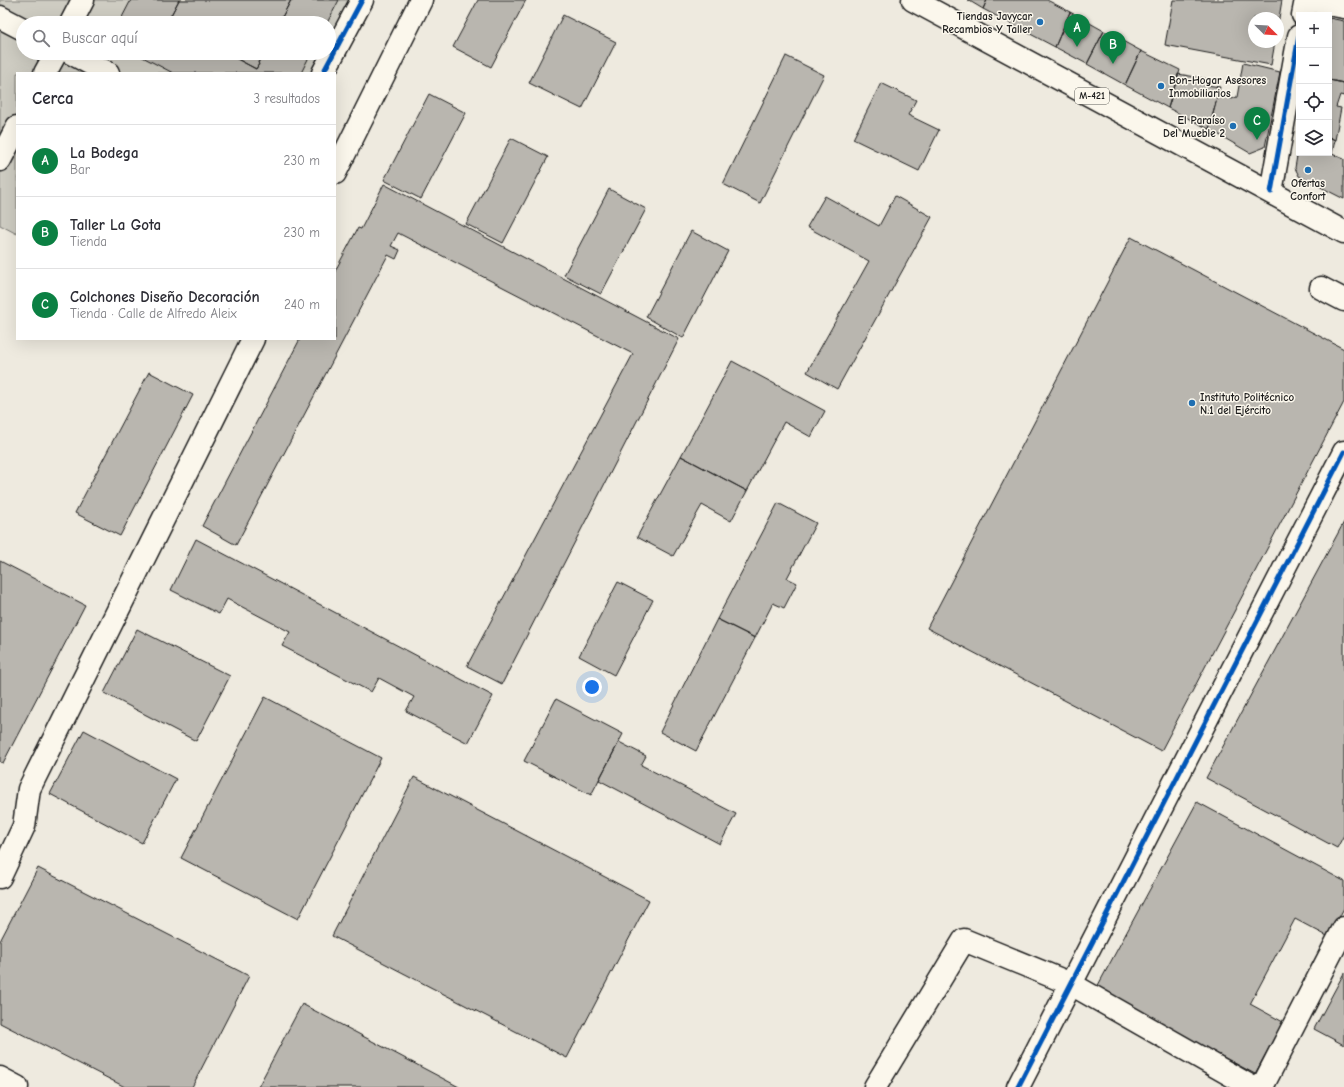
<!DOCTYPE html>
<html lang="es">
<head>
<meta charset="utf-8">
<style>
  :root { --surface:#fff; --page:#f2f2f3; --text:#2b2b33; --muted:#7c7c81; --line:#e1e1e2; --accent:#0b8043 }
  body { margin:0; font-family:"Comic Neue",sans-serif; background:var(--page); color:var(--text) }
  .controls { position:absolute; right:12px; top:12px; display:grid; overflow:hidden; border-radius:0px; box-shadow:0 4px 16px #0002 }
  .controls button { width:36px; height:36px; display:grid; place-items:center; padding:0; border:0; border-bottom:1px solid var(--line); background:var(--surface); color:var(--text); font:20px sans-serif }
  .compass { position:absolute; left:1248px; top:12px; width:36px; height:36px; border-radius:50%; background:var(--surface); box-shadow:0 4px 16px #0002; rotate:114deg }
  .you { position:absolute; left:592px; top:687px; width:14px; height:14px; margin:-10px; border:3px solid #fff; border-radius:50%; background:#1a73e8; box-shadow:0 0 0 6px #1a73e833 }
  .badge { display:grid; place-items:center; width:26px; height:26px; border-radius:50%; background:var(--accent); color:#fff; font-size:13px; font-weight:700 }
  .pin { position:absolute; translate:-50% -33px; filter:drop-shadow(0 1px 2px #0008) }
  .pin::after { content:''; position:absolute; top:21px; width:14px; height:12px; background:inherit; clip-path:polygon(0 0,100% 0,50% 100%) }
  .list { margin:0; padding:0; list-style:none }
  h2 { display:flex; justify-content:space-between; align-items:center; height:52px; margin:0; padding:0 16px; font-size:17px }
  h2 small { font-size:13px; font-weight:400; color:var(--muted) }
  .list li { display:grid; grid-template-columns:26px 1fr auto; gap:12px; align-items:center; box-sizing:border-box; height:72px; padding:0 16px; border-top:1px solid var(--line) }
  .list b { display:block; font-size:15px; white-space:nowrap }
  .list p { margin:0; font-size:13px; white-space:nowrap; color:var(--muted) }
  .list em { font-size:13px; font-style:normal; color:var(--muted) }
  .icon { flex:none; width:22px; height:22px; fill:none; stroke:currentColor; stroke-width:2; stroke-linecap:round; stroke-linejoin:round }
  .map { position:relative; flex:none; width:1344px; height:1087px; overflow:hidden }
  .search { position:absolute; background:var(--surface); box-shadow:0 4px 16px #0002; left:16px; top:16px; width:320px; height:44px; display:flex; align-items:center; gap:10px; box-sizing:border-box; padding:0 14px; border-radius:22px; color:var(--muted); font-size:15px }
  .panel { position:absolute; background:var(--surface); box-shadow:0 4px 16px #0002; left:16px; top:72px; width:320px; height:268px; border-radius:0px }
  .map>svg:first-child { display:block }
  .green { fill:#ceccc2; stroke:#75746f; fill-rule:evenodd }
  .building { fill:#b9b6af; stroke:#1c1c1c }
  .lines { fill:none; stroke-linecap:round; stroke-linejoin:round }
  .minor-casing { stroke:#1c1c1c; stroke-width:25 }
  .major-casing { stroke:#1c1c1c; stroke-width:25 }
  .minor { stroke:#fbf7ec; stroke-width:22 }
  .major { stroke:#fbf7ec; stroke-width:22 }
  .cycleway-casing { stroke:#fbf7ec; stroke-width:8 }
  .cycleway { stroke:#0057b8; stroke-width:5 }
  .poi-dot { fill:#1f6fb2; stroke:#fbf7ec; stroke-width:1.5 }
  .labels { text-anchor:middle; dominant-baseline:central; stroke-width:3; stroke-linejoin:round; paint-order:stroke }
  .shield { fill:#fbf7ec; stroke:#5f5e5a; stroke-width:1 }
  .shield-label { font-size:10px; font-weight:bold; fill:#1c1c1c }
  .poi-label { font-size:11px; font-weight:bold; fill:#1c1c1c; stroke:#fbf7ec; text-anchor:end }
</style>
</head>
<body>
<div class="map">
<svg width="1344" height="1087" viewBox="0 0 1344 1087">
  <rect width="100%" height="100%" fill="#eeeadf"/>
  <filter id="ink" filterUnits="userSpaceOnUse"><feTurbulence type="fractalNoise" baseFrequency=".025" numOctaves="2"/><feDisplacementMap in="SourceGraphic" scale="8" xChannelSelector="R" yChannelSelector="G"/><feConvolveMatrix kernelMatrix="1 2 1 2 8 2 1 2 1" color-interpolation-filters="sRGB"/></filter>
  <g filter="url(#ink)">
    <path class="green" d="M 0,0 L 373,0 L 335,73 L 17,73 L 17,234 L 0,225 ZM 23,23 L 329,23 L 329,53 L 23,53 Z"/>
    <path class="building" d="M 131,0 L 179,0 L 170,17 L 169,16 L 166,22 L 169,23 L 119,23 Z
      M 179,0 L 291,0 L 279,23 L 169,23 L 166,22 L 169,16 L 170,17 Z
      M 291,0 L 339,0 L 327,23 L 279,23 Z
      M 478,0 L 526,0 L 491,67 L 453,47 Z
      M 968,0 L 987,0 L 983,9 Z
      M 987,0 L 1047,0 L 1070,12 L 1055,47 L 983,9 Z
      M 1173,0 L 1282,0 L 1278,24 L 1278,18 L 1254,18 L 1254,42 L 1275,42 L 1271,65 L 1165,45 Z
      M 1070,12 L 1104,31 L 1087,64 L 1055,47 Z
      M 563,15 L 616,42 L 582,109 L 529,83 Z
      M 1329,18 L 1344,21 L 1344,83 L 1329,80 Z
      M 1104,31 L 1141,51 L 1125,85 L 1087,64 Z
      M 1141,51 L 1180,70 L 1168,108 L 1125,85 Z
      M 135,53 L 226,53 L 256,69 L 259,64 L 258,63 L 263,53 L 311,53 L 301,73 L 173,73 Z
      M 226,53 L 263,53 L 258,63 L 259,64 L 256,69 Z
      M 786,56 L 824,75 L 760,203 L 723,184 Z
      M 1243,63 L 1280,72 L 1265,147 L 1250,153 L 1209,129 L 1219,91 L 1232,99 L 1237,97 Z
      M 1178,74 L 1208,79 L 1207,85 L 1220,87 L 1209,129 L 1168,108 Z
      M 1329,80 L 1344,83 L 1344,96 L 1340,95 L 1336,107 L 1341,108 L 1335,140 L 1329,137 Z
      M 881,83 L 916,100 L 908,115 L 939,130 L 919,171 L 853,139 Z
      M 429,94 L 466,113 L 421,199 L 384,180 Z
      M 1329,137 L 1335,140 L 1332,154 L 1344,159 L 1344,199 L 1299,176 L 1295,168 L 1299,144 L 1299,153 L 1329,153 Z
      M 511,138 L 548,157 L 503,243 L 466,224 Z
      M 384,184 L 679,339 L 502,684 L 467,666 L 633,354 L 398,233 L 391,246 L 400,250 L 396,259 L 388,255 L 236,545 L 202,526 L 300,339 L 335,339 L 335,271 L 358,228 L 361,229 Z
      M 609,189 L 646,209 L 601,294 L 564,275 Z
      M 825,196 L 879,226 L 895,196 L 932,217 L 837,389 L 807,372 L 869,261 L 807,227 Z
      M 691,231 L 728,251 L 683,338 L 646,317 Z
      M 1131,237 L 1344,349 L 1344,402 L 1161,751 L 927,628 Z
      M 732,361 L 825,411 L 811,437 L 784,422 L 747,491 L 681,456 Z
      M 149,372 L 193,395 L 120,536 L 75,513 Z
      M 681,456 L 747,491 L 731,521 L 702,505 L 673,556 L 637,537 Z
      M 778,503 L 816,523 L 787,578 L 797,583 L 784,608 L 773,603 L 755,638 L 717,619 Z
      M 1344,522 L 1344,835 L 1337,848 L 1206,778 Z
      M 196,539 L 493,696 L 468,743 L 406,711 L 414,697 L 379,678 L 371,692 L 282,646 L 290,632 L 227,599 L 219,614 L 171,590 Z
      M 0,561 L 85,605 L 3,763 L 0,762 Z
      M 618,582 L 653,600 L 614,675 L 579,656 Z
      M 717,619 L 755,638 L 696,751 L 660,732 Z
      M 137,629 L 230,676 L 196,741 L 104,693 Z
      M 265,697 L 381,758 L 298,919 L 181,858 Z
      M 556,699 L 623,734 L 591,795 L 524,761 Z
      M 84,730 L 176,779 L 142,843 L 50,794 Z
      M 619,742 L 646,756 L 641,765 L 736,814 L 720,844 L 599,780 Z
      M 414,777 L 649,900 L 567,1058 L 332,936 Z
      M 1197,802 L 1344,881 L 1344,908 L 1329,937 L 1295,919 L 1250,1004 L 1283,1022 L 1255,1074 L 1096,989 Z
      M 38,868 L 249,976 L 192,1087 L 125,1087 L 0,1023 L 0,941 Z
      M 1344,973 L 1344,1045 L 1314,1029 Z
      M 302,1004 L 459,1087 L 258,1087 Z"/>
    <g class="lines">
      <g class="minor-casing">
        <path id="minor" d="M 1303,15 L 1306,0 L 1344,7
          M 0,17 L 23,29
          M 71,23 L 83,0
          M 71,53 L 108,73
          M 45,73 L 56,53
          M 323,73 L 362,0
          M 0,160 L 17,127
          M 335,173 L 421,0
          M 1271,192 L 1299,36
          M 1321,288 L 1344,300
          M 0,877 L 24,826 L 29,789 L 253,339
          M 0,1078 L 17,1087
          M 875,1087 L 964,940 L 1071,984 L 1252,1087
          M 1018,1087 L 1344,452
          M 1262,1087 L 1344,928"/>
      </g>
      <g class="major-casing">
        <path id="major" d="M 913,0 L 1344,232"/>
      </g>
      <use href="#minor" class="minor"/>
      <use href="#major" class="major"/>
      <g class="cycleway-casing">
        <path id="cycleway" d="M 323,73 L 362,0
          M 1271,192 L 1299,36
          M 1018,1087 L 1344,452"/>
      </g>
      <use href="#cycleway" class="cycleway"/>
    </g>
  </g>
  <g class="poi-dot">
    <circle cx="1040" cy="22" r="4"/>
    <circle cx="1161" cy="86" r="4"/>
    <circle cx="1233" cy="126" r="4"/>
    <circle cx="1308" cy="170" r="4"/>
    <circle cx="1192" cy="403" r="4"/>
  </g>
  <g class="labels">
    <rect class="shield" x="1075" y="88" width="34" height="16" rx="3"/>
    <g class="shield-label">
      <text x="1092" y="96">M-421</text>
    </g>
    <g class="poi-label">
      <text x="1032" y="16">Tiendas Javycar<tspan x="1032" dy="13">Recambios Y Taller</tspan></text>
      <text x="1169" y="80" text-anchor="start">Bon-Hogar Asesores<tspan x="1169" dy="13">Inmobiliarios</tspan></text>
      <text x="1225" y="120">El Paraíso<tspan x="1225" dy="13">Del Mueble 2</tspan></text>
      <text x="1308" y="183" text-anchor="middle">Ofertas<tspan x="1308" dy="13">Confort</tspan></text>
      <text x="1200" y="397" text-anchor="start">Instituto Politécnico<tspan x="1200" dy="13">N.1 del Ejército</tspan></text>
    </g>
  </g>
</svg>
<div class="controls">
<button>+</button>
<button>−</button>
<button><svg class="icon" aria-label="locate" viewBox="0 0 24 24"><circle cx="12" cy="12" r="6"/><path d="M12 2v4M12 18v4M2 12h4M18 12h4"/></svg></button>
<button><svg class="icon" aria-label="layers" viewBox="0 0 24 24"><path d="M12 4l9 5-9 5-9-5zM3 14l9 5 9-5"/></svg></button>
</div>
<svg class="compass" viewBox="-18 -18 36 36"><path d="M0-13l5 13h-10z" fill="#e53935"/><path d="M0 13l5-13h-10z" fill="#7c7c81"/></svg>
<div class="you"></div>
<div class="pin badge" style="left:1077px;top:47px">A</div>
<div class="pin badge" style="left:1113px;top:64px">B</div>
<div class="pin badge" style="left:1257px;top:140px">C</div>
<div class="search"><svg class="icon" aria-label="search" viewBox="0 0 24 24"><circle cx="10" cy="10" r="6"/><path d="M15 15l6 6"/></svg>Buscar aquí</div>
<section class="panel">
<h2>Cerca<small>3 resultados</small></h2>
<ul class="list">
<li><span class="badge">A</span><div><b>La Bodega</b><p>Bar</p></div><em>230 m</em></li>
<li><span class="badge">B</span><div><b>Taller La Gota</b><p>Tienda</p></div><em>230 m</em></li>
<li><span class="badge">C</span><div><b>Colchones Diseño Decoración</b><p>Tienda · Calle de Alfredo Aleix</p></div><em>240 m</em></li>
</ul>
</section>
</div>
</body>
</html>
